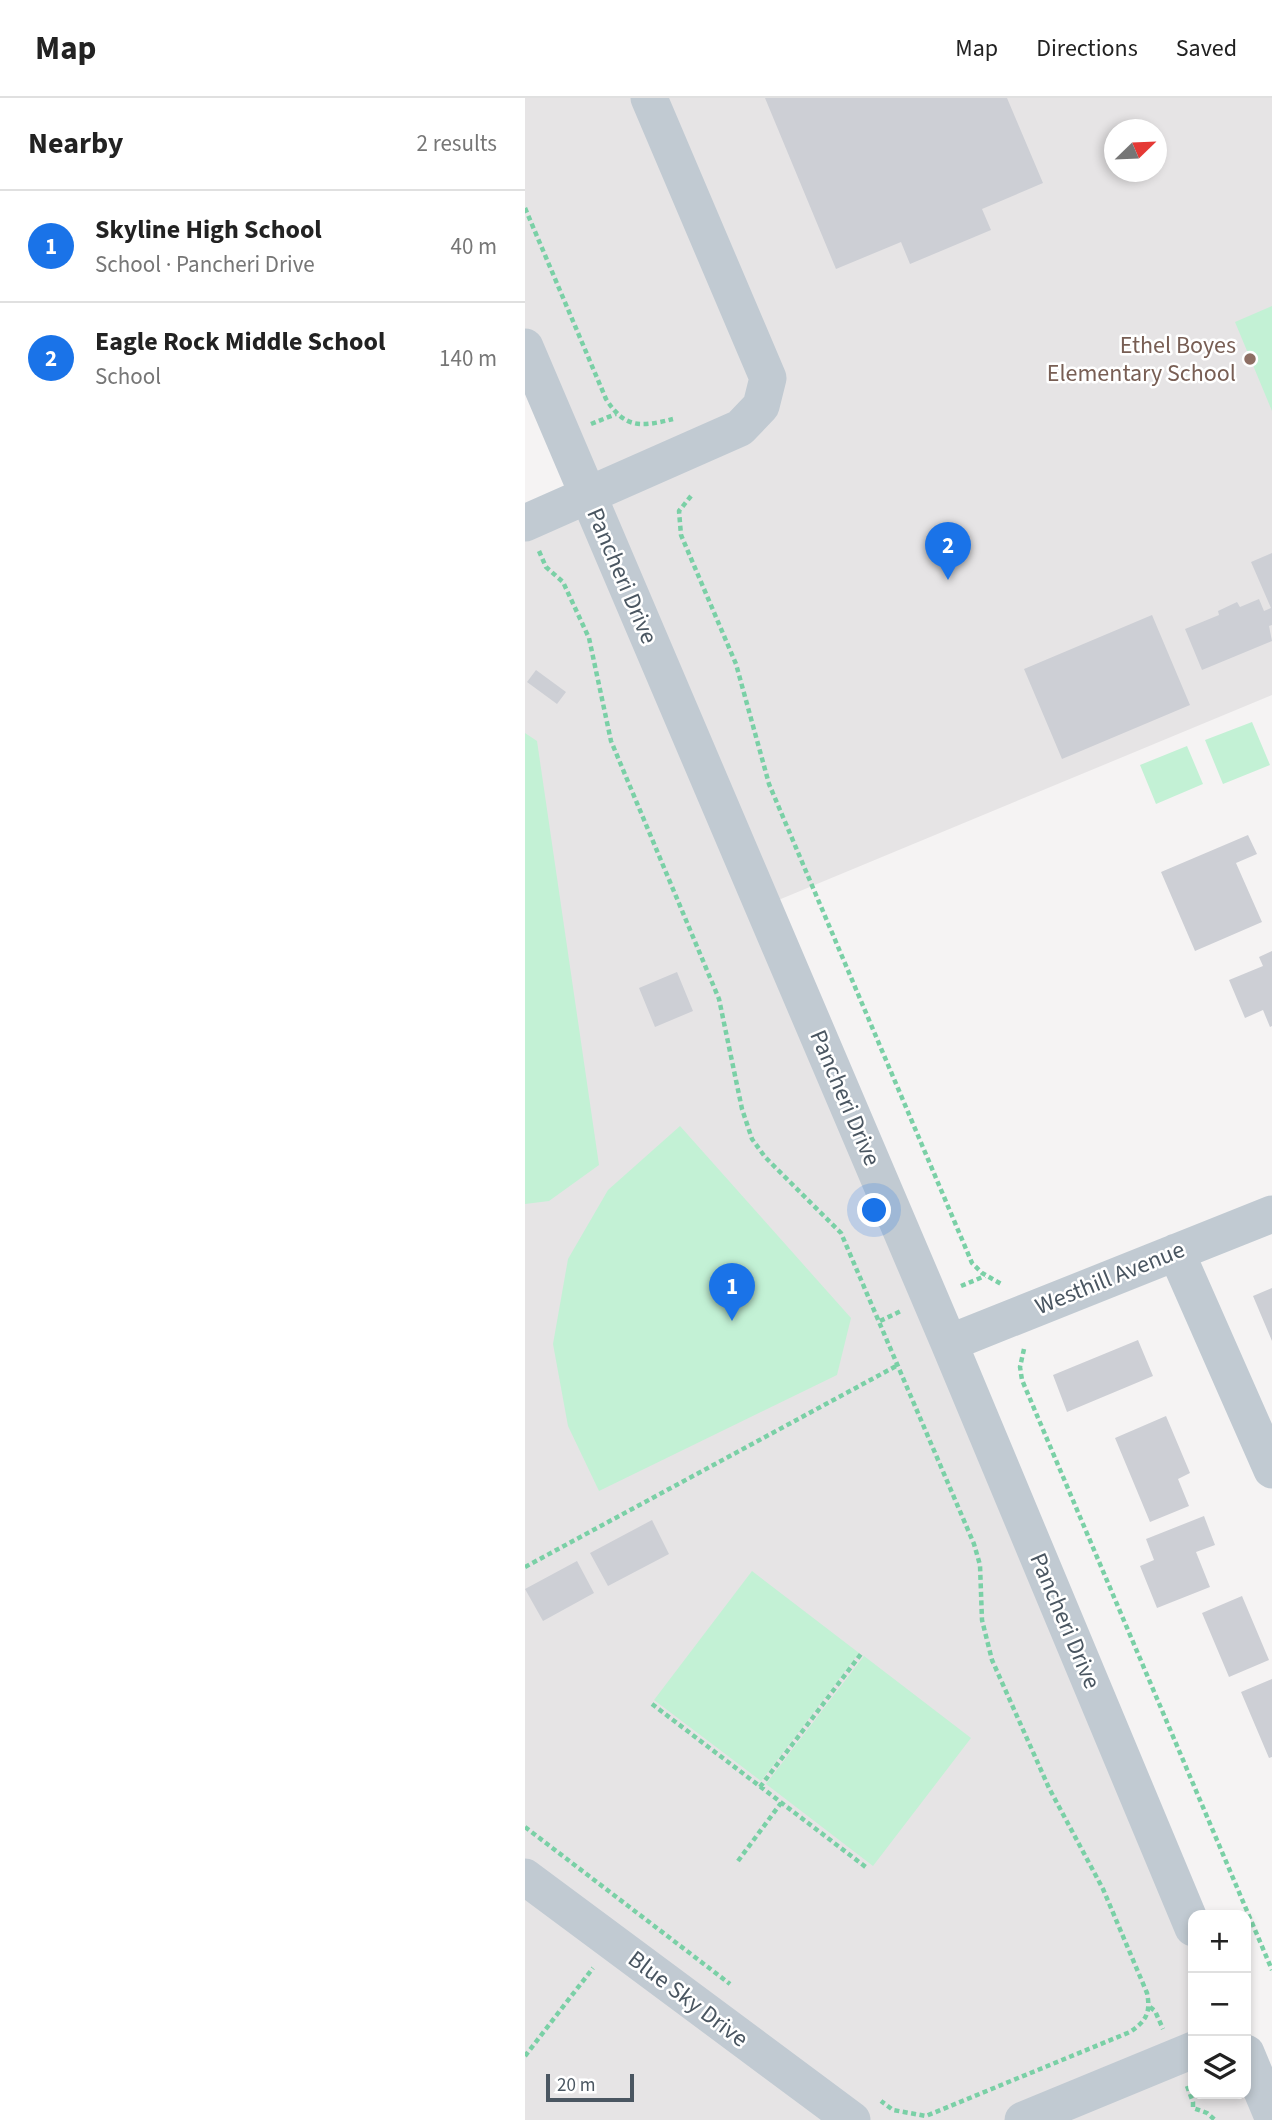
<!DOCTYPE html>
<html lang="en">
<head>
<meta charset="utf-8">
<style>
  :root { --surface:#fff; --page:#f2f2f2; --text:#222; --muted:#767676; --line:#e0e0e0; --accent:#1a73e8 }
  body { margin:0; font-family:"Source Sans 3",sans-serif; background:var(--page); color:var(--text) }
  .controls { position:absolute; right:21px; bottom:21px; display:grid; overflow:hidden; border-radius:14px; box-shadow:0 4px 10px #0003 }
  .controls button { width:63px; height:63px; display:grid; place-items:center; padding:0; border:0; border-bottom:2px solid var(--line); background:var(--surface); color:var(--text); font:35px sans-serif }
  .compass { position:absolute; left:579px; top:21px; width:63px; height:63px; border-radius:50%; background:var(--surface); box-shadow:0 4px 10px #0003; rotate:67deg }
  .scale { position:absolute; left:21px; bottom:18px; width:88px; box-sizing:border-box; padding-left:7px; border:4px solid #4a5661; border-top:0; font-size:19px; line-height:24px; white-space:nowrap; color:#4a5661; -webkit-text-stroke:5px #fff; paint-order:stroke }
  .you { position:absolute; left:350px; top:1113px; width:24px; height:24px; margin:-18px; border:5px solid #fff; border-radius:50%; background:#1a73e8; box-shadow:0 0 0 10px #1a73e833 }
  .badge { display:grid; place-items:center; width:46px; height:46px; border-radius:50%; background:var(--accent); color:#fff; font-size:23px; font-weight:700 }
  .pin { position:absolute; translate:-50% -58px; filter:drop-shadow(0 2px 4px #0008) }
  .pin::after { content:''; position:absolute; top:37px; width:24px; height:21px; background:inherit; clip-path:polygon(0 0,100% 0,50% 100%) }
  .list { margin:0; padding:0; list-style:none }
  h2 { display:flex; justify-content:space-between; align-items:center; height:91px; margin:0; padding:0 28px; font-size:30px }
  h2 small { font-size:23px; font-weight:400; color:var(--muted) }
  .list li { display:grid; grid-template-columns:46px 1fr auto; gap:21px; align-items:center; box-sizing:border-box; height:112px; padding:0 28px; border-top:2px solid var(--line) }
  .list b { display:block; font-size:26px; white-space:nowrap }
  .list p { margin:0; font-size:23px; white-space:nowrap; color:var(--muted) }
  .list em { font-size:23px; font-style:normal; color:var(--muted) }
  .icon { flex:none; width:38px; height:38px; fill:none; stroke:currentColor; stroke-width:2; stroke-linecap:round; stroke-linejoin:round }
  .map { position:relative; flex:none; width:747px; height:2022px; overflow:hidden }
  header { display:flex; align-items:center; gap:42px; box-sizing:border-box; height:98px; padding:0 35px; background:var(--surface); border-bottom:2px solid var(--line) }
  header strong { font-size:33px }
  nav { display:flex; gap:38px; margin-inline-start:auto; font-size:24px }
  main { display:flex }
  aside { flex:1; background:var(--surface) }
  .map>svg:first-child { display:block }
  .education { fill:#e6e4e5; fill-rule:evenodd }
  .green { fill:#c3f1d5 }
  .building { fill:#cdcfd5 }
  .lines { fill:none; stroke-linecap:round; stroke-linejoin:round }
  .path { stroke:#7ad0a6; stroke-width:4.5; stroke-dasharray:5 3.5; stroke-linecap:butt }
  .minor { stroke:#c1cad2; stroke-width:37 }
  .education-dot { fill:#8d6e63; stroke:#fff; stroke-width:2.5 }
  .labels { text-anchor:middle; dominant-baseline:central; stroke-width:5; stroke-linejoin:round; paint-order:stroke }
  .education-label { font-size:24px; fill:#785e54; stroke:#fff; text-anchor:end }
  .street-label { font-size:24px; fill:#4a5661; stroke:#fff }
</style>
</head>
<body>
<header>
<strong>Map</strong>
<nav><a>Map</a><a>Directions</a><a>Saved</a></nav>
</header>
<main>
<aside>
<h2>Nearby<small>2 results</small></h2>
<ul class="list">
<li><span class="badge">1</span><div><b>Skyline High School</b><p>School · Pancheri Drive</p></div><em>40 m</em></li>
<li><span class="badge">2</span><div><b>Eagle Rock Middle School</b><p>School</p></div><em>140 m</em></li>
</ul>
</aside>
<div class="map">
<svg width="747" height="2022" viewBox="0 0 747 2022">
  <rect width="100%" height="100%" fill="#f5f3f3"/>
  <path class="education" d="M 0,0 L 747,0 L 747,597 L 239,808 L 668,1829 L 668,1996 L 721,1996 L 731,2022 L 0,2022 L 0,425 L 63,397 L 0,247 ZM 590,32 L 632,32 L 632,74 L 590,74 Z"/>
  <path class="green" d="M 747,208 L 747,313 L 710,224 Z
    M 727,624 L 745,667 L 698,686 L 680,642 Z
    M 0,635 L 12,643 L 74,1067 L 24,1103 L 0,1106 Z
    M 662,648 L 678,686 L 631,706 L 615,667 Z
    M 155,1028 L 326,1220 L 312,1277 L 74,1393 L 43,1328 L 28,1246 L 43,1161 L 83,1092 Z
    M 227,1473 L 334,1555 L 236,1683 L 129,1602 Z
    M 339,1558 L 446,1640 L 348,1768 L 241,1686 Z"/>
  <path class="building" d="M 240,0 L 482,0 L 518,85 L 457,111 L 466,132 L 385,166 L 376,144 L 311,171 Z
    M 747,455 L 747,527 L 744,528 L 747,543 L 677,572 L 660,531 L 694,517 L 693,513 L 712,504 L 715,509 L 734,501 L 739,513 L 746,510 L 726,464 Z
    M 627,517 L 665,607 L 537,661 L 499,571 Z
    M 11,572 L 41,594 L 32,606 L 2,584 Z
    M 723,737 L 732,756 L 711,765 L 737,824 L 670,853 L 636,774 Z
    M 747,853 L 747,928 L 745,929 L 738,912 L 720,920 L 704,882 L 738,868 L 734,859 Z
    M 152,874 L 168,913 L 130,929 L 114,890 Z
    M 747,1190 L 747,1243 L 728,1198 Z
    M 613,1242 L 628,1278 L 542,1314 L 528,1277 Z
    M 641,1318 L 665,1375 L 653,1381 L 664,1408 L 625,1424 L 590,1340 Z
    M 679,1418 L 690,1447 L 671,1454 L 685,1489 L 632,1510 L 615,1468 L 629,1462 L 621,1441 Z
    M 127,1422 L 144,1456 L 83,1488 L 65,1455 Z
    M 52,1463 L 69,1495 L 18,1523 L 0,1491 Z
    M 717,1498 L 744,1562 L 704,1579 L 677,1515 Z
    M 747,1581 L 747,1659 L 744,1660 L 716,1594 Z"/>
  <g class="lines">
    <path class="path" d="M 0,110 L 81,301 C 100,331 116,329 148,321
      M 66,326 L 91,316
      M 166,398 L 154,413 L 156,437 L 211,566 L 244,686 L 447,1165 L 457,1175 L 478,1187
      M 14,453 L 21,469 L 38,484 L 64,540 L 86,643 L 194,901 L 217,1011 L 227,1041 L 240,1059 L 316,1135 L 449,1446 L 455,1467 L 457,1522 L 467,1562 L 524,1690 L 578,1791 L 622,1895 C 626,1915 621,1923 605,1934 L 401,2018 L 368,2012 L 356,2003
      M 436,1188 L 460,1178
      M 355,1223 L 376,1213
      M 499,1251 L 495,1269 L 497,1282 L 747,1872
      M 0,1469 L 373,1267
      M 127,1606 L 342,1770
      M 235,1689 L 336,1556
      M 0,1729 L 205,1886
      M 213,1763 L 256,1705
      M 625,1909 L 630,1913 L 638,1931
      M 0,1958 L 68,1870
      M 662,1988 L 668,2004 L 668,2010 L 682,2015 L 690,2022"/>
    <path class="minor" d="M 0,249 L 424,1245 L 668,1830
      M 0,425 L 215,330 L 236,308 L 243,280 L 124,0
      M 651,1154 L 747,1372
      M 424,1245 L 747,1116
      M 0,1779 L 327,2022
      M 721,1955 L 747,2017
      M 498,2022 L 668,1952"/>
  </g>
  <circle class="education-dot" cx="725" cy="261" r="7"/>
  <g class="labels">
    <g class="education-label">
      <text x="711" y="247">Ethel Boyes<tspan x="711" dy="28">Elementary School</tspan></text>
    </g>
    <g class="street-label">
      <text transform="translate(97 478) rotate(67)">Pancheri Drive</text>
      <text transform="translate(320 1000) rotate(67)">Pancheri Drive</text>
      <text transform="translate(585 1180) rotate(-22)">Westhill Avenue</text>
      <text transform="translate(540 1523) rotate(67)">Pancheri Drive</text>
      <text transform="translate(163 1901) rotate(37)">Blue Sky Drive</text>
    </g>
  </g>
</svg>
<div class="controls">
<button>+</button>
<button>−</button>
<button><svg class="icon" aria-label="layers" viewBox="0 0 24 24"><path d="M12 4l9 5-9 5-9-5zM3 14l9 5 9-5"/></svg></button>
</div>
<svg class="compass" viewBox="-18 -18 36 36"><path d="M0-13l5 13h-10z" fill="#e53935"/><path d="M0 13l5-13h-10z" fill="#767676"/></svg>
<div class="scale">20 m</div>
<div class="you"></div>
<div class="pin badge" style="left:207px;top:1223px">1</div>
<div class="pin badge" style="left:423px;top:482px">2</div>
</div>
</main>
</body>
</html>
